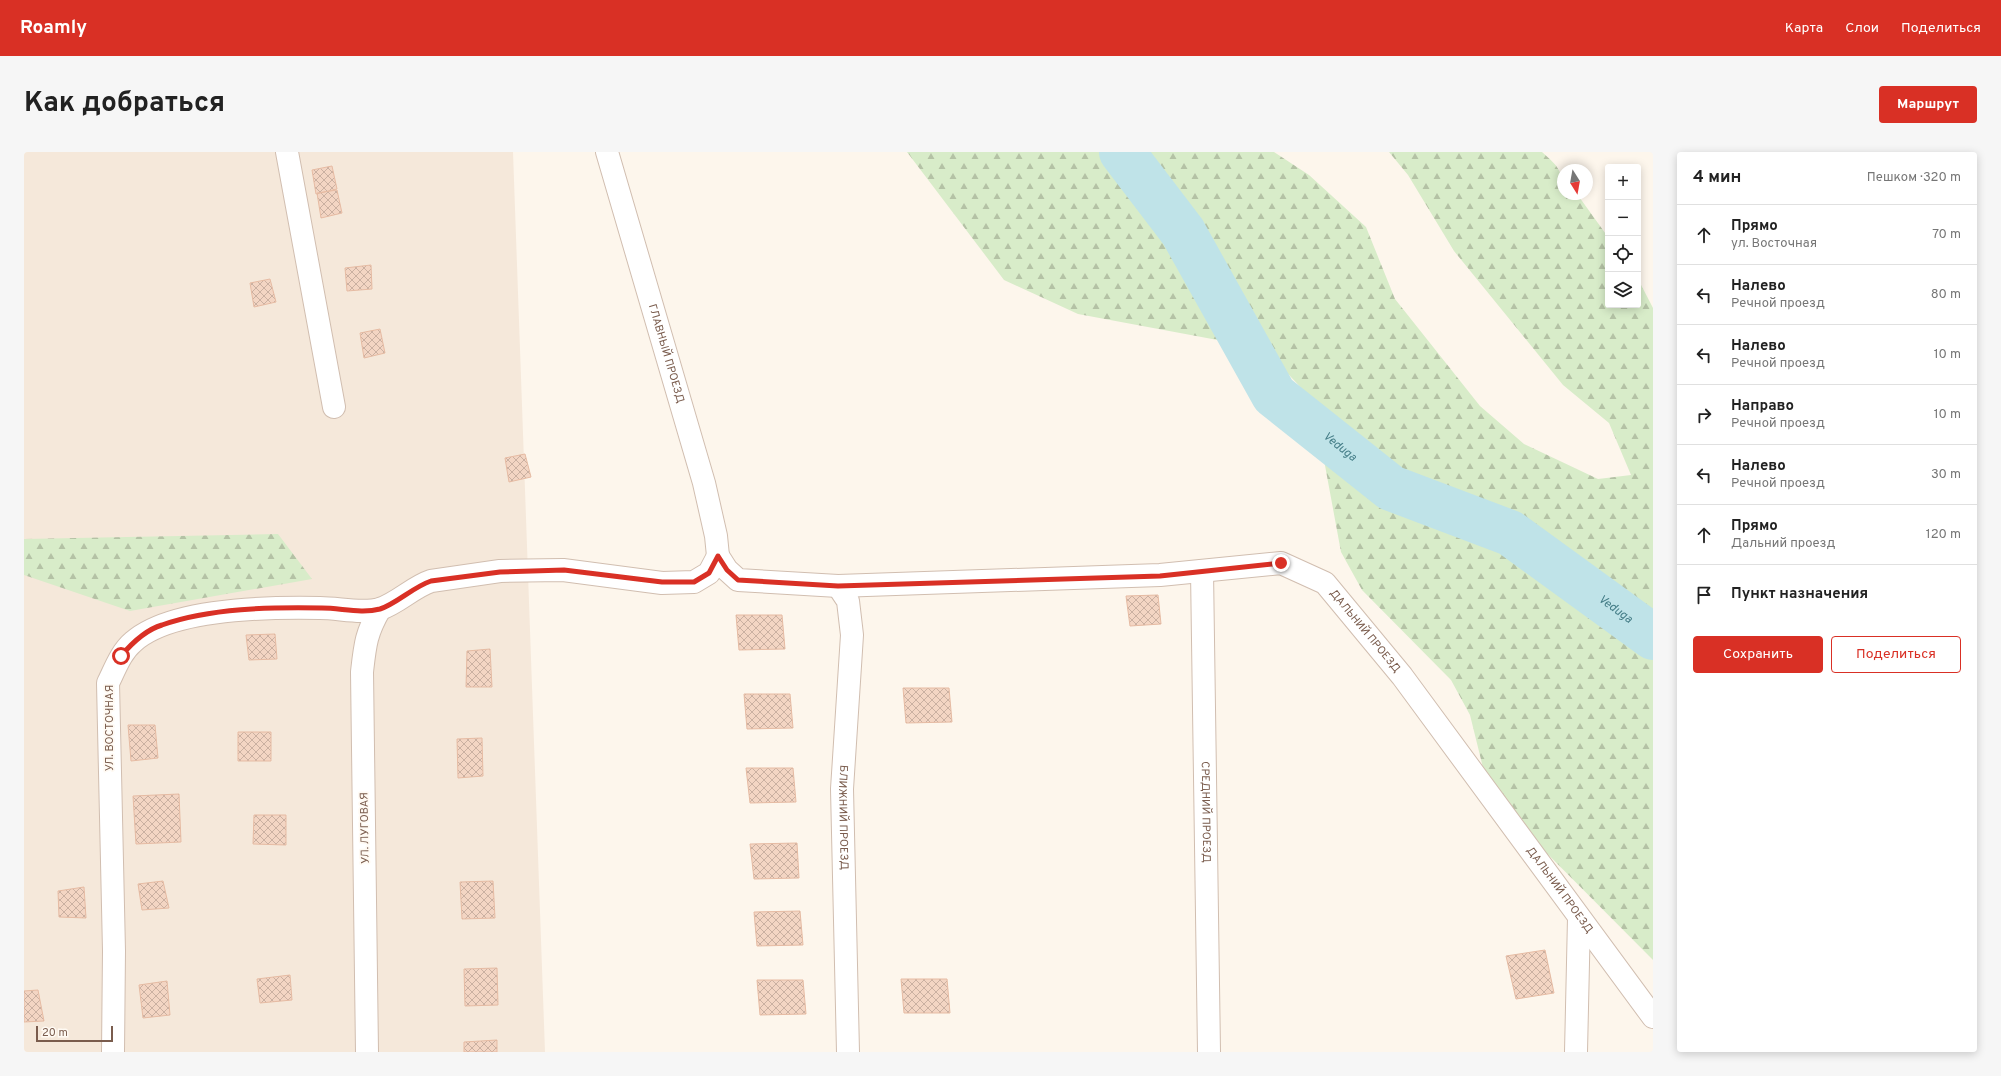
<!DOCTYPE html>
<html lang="ru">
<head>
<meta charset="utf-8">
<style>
  :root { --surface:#fff; --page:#f6f6f6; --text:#222; --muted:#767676; --line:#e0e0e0; --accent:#d93025 }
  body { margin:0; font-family:Overpass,sans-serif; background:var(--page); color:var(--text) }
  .controls { position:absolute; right:12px; top:12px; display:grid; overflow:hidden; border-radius:4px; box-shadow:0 2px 10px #0003 }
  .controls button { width:36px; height:36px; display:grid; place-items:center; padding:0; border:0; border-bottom:1px solid var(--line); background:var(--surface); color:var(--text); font:20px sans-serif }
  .compass { position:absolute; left:1533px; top:12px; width:36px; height:36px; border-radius:50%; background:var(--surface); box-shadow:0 2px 10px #0003; rotate:169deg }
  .scale { position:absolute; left:12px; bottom:10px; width:77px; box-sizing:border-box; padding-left:4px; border:2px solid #7a5c4d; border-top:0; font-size:11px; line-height:14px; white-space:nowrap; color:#7a5c4d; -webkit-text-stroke:3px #fffaf3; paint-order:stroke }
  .stop { position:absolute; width:12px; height:12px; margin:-9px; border:3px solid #d93025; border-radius:50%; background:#fff }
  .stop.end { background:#d93025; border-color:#fff; box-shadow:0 1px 4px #0008 }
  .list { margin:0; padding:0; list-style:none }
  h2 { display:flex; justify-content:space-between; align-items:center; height:52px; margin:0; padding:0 16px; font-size:17px }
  h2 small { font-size:13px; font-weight:400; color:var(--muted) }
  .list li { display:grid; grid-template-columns:26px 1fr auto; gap:12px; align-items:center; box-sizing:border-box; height:60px; padding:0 16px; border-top:1px solid var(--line) }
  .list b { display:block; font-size:15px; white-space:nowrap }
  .list p { margin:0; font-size:13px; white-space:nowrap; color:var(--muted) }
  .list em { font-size:13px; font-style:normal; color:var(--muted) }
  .actions { display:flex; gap:8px; padding:12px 16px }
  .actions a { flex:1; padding:9px 0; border:1px solid var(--accent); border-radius:4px; text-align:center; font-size:14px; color:var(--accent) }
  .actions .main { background:var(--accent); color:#fff }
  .icon { flex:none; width:22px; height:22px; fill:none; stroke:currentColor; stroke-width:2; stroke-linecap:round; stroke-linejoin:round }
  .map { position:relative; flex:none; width:1629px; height:900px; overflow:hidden; border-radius:4px }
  header { display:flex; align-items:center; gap:24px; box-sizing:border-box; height:56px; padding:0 20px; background:var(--accent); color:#fff }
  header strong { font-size:19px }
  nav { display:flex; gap:22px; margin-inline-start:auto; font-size:14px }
  .intro { display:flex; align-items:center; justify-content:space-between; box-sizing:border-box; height:96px; padding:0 24px }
  h1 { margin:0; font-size:28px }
  .button { padding:10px 18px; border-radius:4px; background:var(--accent); color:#fff; font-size:14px; font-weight:700 }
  main { display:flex; gap:24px; padding:0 24px }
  aside { flex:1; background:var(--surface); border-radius:4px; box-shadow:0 2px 10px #0003 }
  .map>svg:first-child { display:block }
  .residential { fill:#f5e8da }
  .forest { fill:url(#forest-firs) }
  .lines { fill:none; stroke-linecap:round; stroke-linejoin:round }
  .river { stroke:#bfe3e8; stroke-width:46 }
  .building { fill:url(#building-cross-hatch); stroke:#e6bba3 }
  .street-casing { stroke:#d1beb0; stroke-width:24 }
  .street { stroke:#fff; stroke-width:22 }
  .route { stroke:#d93025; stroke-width:5 }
  .labels { text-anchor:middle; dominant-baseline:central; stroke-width:3.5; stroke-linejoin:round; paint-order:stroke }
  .street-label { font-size:11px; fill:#7a5c4d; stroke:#fffaf3 }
  .water-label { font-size:12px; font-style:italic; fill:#437c86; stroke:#fffaf3 }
</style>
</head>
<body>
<header>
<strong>Roamly</strong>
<nav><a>Карта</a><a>Слои</a><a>Поделиться</a></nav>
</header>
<div class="intro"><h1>Как добраться</h1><a class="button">Маршрут</a></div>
<main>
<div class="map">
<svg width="1629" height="900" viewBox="0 0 1629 900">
  <defs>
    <pattern id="forest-firs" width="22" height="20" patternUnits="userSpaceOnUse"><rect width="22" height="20" fill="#d8ecc9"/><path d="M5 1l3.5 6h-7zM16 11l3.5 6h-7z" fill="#b4c2a5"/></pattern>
    <pattern id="building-cross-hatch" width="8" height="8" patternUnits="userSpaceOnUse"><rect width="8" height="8" fill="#f3d5c3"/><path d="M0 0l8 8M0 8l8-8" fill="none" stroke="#cab0a1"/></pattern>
  </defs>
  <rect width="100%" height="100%" fill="#fdf6ec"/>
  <path class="residential" d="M 0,0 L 489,0 L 521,900 L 0,900 Z"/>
  <path class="forest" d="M 883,0 L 1250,0 L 1285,23 L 1342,75 L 1371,147 L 1456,254 L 1500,292 L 1574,327 L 1607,323 L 1585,271 L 1539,233 L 1430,99 L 1384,23 L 1365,0 L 1518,0 C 1535,15 1539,19 1539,42 L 1553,42 L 1584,85 L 1584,153 L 1614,153 L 1614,127 L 1629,156 L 1629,808 L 1466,644 L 1446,563 L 1427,528 L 1338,438 L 1317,400 L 1295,281 L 1281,240 L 1252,209 L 1215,192 L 1054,162 L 980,128 Z
    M 254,382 L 288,427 L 106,459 L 0,423 L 0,387 Z"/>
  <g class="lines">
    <path class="river" id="s1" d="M 1098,0 L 1159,80 L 1250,243 L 1367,336 L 1486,381 L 1629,485"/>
  </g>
  <path class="building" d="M 308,14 L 313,37 L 292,42 L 288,18 Z
    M 313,38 L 318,61 L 297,66 L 293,41 Z
    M 347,113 L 348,137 L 323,139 L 321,116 Z
    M 246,127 L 252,150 L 230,155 L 226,131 Z
    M 356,177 L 361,201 L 340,206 L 336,181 Z
    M 501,302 L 507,325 L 485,330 L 481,306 Z
    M 1134,443 L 1137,472 L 1106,474 L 1102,444 Z
    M 712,463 L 758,463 L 761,497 L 715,498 Z
    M 251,482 L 253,507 L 225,508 L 222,483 Z
    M 466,497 L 468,535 L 442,535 L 443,499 Z
    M 879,536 L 925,536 L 928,570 L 882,571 Z
    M 720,542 L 766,542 L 769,576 L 723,577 Z
    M 104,573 L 131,573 L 134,606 L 107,609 Z
    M 214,580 L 247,580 L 247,609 L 214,609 Z
    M 458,586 L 459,624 L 434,626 L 433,587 Z
    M 722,616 L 769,616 L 772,650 L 726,651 Z
    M 155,642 L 157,690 L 112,692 L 109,644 Z
    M 230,663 L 262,663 L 262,693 L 229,692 Z
    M 773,691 L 775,726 L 730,727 L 726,692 Z
    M 139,729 L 145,756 L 118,758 L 114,732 Z
    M 469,729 L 471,766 L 438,767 L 436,730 Z
    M 60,735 L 62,766 L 35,765 L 34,739 Z
    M 776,759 L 779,793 L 733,794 L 730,760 Z
    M 1521,798 L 1530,841 L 1492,847 L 1482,804 Z
    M 473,816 L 474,853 L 441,854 L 440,817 Z
    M 266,823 L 268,848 L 236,851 L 233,827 Z
    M 877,827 L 923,827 L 926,861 L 880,861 Z
    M 733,828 L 779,828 L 782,862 L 736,863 Z
    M 143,829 L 146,863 L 119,866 L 115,833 Z
    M 14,838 L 20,869 L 0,870 L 0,839 Z
    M 473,888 L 473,900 L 440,900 L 440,890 Z"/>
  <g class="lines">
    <g class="street-casing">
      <g id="street">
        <path d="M 263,0 L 310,255"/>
        <path id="s2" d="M 583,0 L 680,331 L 692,384 L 694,404"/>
        <path id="s3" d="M 1178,419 L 1185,900"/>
        <path id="s4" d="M 814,434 L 824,449 L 828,483 L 818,637 L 824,900"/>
        <path id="s5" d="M 89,900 L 90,799 L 84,531 C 91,517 97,500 109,490 C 147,456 246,455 296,456 C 315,456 338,462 356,457 C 374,451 389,435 407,429 L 476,419 L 539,418 L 638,431 L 670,430 L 685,421 L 694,404 L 703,418 L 714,428 L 814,434 L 1136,423 L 1257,411 L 1301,431 L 1378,524 L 1629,865"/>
        <path d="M 343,900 L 338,520 C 341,493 342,481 356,457"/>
        <path d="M 1552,900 L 1555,766"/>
      </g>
    </g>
    <use href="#street" class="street"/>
  </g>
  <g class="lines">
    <path class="route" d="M 97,504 C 108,491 121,478 138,473 C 186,456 247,455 298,456 C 317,456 337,462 356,457 C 372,452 389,435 407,429 L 476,420 L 540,418 L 638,430 L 670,430 L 685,421 L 694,404 L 703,418 L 714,428 L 814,434 L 1136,424 L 1257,411"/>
  </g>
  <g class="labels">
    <g class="street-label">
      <text stroke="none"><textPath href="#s2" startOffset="210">ГЛАВНЫЙ ПРОЕЗД</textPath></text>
      <text stroke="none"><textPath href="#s5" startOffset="1717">ДАЛЬНИЙ ПРОЕЗД</textPath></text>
      <text transform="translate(86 576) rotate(-90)">УЛ. ВОСТОЧНАЯ</text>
      <text stroke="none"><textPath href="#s3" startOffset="241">СРЕДНИЙ ПРОЕЗД</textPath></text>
      <text stroke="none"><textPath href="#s4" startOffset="235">БЛИЖНИЙ ПРОЕЗД</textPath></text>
      <text transform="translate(341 676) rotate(-91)">УЛ. ЛУГОВАЯ</text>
      <text stroke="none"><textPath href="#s5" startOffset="2041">ДАЛЬНИЙ ПРОЕЗД</textPath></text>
    </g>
    <g class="water-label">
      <text stroke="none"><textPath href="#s1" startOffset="371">Veduga</textPath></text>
      <text stroke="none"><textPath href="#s1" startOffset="694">Veduga</textPath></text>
    </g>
  </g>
</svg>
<div class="controls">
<button>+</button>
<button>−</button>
<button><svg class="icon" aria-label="locate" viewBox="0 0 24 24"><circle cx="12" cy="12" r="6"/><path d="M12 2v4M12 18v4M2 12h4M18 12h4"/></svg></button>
<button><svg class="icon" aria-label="layers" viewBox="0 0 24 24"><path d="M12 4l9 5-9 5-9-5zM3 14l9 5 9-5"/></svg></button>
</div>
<svg class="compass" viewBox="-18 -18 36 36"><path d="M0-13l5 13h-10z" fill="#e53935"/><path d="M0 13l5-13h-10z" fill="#767676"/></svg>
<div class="scale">20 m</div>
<div class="stop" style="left:97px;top:504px"></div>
<div class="stop end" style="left:1257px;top:411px"></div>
</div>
<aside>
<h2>4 мин<small>Пешком · 320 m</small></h2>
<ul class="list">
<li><svg class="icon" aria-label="ahead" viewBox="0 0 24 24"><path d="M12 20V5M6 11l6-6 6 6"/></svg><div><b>Прямо</b><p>ул. Восточная</p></div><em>70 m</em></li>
<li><svg class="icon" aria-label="left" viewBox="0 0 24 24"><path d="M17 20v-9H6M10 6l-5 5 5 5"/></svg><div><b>Налево</b><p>Речной проезд</p></div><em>80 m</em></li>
<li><svg class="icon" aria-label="left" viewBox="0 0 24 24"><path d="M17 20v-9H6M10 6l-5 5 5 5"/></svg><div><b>Налево</b><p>Речной проезд</p></div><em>10 m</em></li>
<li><svg class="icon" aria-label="right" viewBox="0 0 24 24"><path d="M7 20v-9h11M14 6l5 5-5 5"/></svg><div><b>Направо</b><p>Речной проезд</p></div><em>10 m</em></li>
<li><svg class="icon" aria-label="left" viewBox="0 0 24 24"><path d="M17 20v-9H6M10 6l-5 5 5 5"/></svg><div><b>Налево</b><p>Речной проезд</p></div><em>30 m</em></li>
<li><svg class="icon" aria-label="ahead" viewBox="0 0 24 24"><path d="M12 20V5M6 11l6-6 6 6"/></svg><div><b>Прямо</b><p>Дальний проезд</p></div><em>120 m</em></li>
<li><svg class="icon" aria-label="arrive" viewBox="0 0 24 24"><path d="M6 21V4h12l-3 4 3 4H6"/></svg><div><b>Пункт назначения</b></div></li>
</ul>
<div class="actions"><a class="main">Сохранить</a><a>Поделиться</a></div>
</aside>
</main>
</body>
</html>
